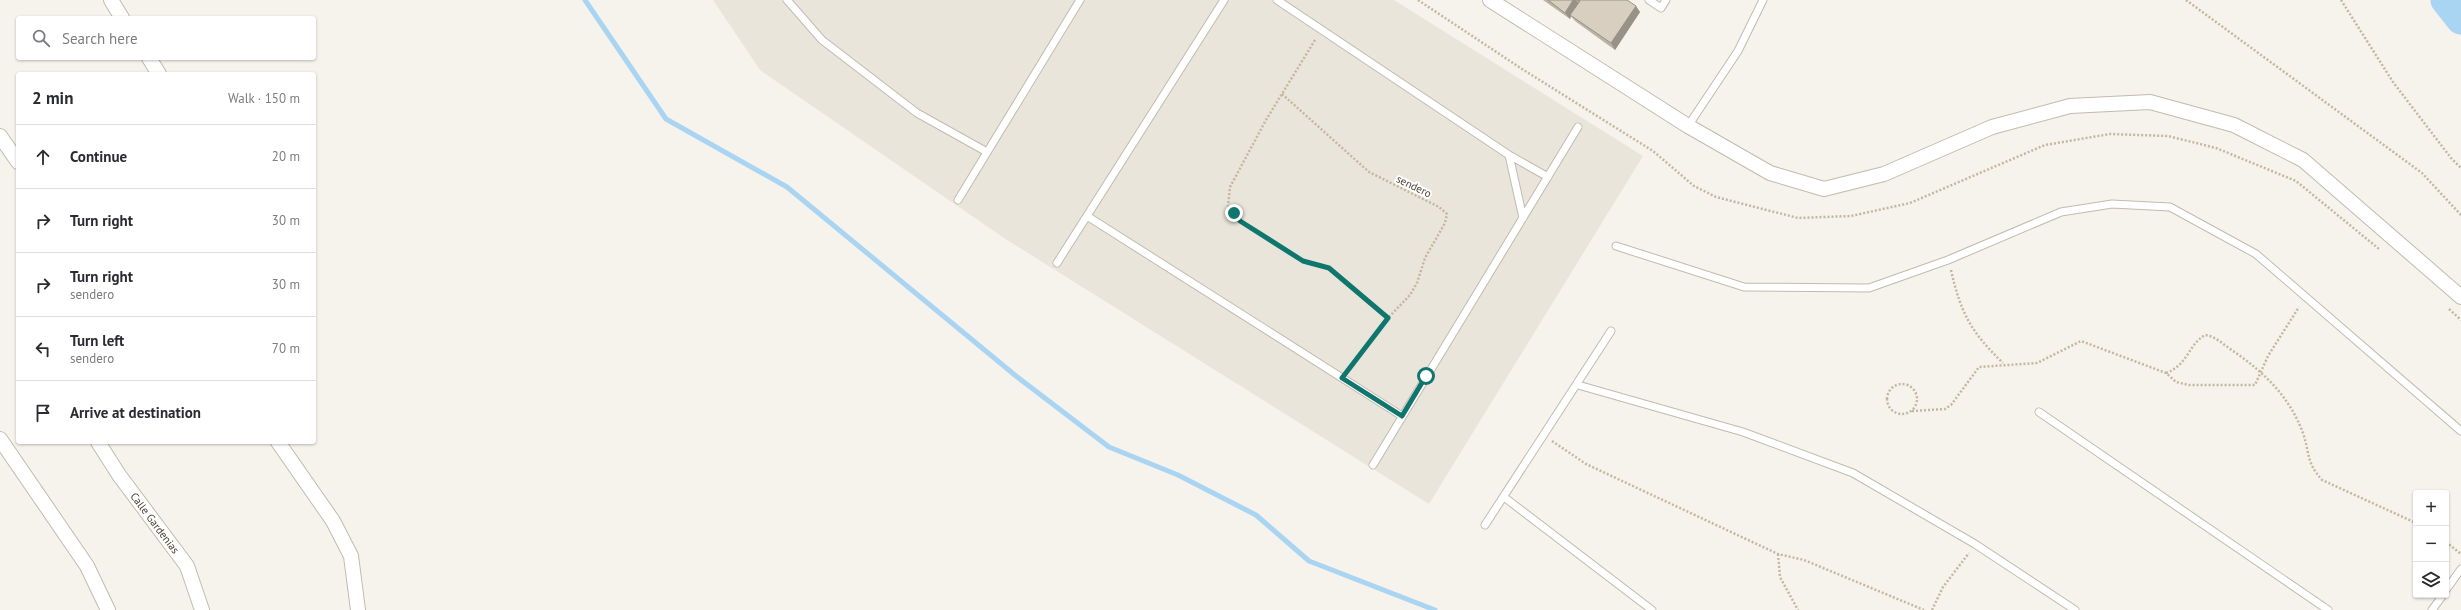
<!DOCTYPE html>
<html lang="en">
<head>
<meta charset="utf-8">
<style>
  :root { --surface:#fff; --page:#f7f7f7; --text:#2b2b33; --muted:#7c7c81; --line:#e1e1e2 }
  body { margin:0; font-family:"PT Sans",sans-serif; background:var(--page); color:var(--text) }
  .controls { position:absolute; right:12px; bottom:12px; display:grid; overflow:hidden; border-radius:4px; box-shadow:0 1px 3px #0004 }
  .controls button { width:36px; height:36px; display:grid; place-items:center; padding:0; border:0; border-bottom:1px solid var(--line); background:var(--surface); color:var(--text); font:20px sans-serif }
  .stop { position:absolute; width:12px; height:12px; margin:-9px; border:3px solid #0f766e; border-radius:50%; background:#fff }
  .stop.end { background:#0f766e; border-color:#fff; box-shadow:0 1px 4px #0008 }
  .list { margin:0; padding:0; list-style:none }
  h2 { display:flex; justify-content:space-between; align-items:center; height:52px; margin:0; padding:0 16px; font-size:17px }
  h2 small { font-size:13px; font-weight:400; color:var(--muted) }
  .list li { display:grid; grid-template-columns:26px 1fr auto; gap:12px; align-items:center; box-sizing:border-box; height:64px; padding:0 16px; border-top:1px solid var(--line) }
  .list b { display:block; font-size:15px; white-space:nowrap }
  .list p { margin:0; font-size:13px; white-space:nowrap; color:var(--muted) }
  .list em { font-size:13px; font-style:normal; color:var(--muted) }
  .icon { flex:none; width:22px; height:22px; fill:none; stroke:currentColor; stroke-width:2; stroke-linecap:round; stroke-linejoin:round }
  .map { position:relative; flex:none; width:2461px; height:610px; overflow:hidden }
  .search { position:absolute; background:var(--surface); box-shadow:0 1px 3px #0004; left:16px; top:16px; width:300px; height:44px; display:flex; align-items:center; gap:10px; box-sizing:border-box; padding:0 14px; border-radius:4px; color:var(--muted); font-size:15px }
  .panel { position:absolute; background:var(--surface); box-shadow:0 1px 3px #0004; left:16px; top:72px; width:300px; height:372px; border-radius:4px }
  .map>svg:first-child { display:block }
  .residential { fill:#eae5da }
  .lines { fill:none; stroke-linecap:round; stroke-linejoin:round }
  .stream { stroke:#a9d4f2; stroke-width:5 }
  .river { stroke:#a9d4f2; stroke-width:31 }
  .service-casing { stroke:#c2bbae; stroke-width:9 }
  .minor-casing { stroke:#c2bbae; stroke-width:16 }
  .path { stroke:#c4b79f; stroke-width:2.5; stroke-dasharray:2 2; stroke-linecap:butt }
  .service { stroke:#fff; stroke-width:7 }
  .minor { stroke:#fff; stroke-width:14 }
  .wall { fill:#bab2a6 }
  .shaded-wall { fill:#979187 }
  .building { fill:#d8cfc1; stroke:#979187 }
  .route { stroke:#0f766e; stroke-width:5 }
  .labels { text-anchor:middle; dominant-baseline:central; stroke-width:4; stroke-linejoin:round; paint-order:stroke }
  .street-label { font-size:11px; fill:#4b4439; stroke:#fff }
</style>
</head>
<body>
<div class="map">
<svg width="2461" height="610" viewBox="0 0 2461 610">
  <rect width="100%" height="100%" fill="#f6f3ec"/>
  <path class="residential" d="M 713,0 L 1394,0 L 1643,156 L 1429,504 L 1004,238 L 760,70 Z"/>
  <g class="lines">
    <path class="stream" d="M 585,0 L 666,119 L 787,187 L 1016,376 L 1109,447 L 1178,475 L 1256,515 L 1309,561 L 1435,610"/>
    <path class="river" d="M 2446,0 L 2461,19"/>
    <g class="service-casing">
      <path id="service" d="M 787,0 L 822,40 L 917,113 L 987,152
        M 1277,0 L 1509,155 L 1548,177
        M 1649,0 L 1661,8 L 1666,0
        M 1688,126 L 1738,51 L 1763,0
        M 1509,155 L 1523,218
        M 958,200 L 1080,0
        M 1087,216 L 1402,416
        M 1616,246 L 1744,287 L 1869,288 L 1948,260 L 2061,212 L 2112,204 L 2170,207 L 2256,254 L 2461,431
        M 1057,263 L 1224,0
        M 1578,385 L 1743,432 L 1853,473 L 1975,544 L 2075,610
        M 2039,412 L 2328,610
        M 1373,465 L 1578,127
        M 1504,497 L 1652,610
        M 1485,525 L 1611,331
        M 2446,590 L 2461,569
        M 2432,610 L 2443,595"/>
    </g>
    <g class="minor-casing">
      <path id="minor" d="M 111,0 L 122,18
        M 1490,0 L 1688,126 L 1770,173 L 1824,189 L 1884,174 L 1992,127 L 2070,106 L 2150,102 L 2234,125 L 2303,160 L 2461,297
        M 149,58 L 159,74
        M 0,136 L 18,162
        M 0,439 L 87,566 L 108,610
        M 98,442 L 119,475 L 187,566 L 202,610
        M 278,442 L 333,521 L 351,556 L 358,610"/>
    </g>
    <path class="path" d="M 1418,0 L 1522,69 L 1653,151 L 1694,186 L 1716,197 L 1798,218 L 1851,216 L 1910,203 L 2045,145 L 2110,134 L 2168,136 L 2216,148 L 2296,181 L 2379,249
      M 2186,0 L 2422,173 L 2461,215
      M 2341,0 L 2393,82 L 2451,158 L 2461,168
      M 1315,40 L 1266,120 L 1230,187 L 1228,206 L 1240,221 L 1303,261 L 1329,268 L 1388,318
      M 1282,94 L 1369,172 L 1439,207 L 1447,214 L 1445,223 L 1425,258 L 1417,283 L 1410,295 L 1388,318 L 1349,369
      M 1951,270 C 1961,314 1971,332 2003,363
      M 2449,309 L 2461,320
      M 2166,373 C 2188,365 2188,345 2205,335 C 2216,336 2226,347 2236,353 C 2266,374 2290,398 2303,433 C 2310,454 2306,462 2322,480 L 2416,523
      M1887 399a15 15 0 1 1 30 0a15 15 0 1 1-30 0Z
      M 1912,411 L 1945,409 L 1951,405 L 1979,367 L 2037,363 L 2081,341 L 2166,373 L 2176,382 L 2189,385 L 2255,385 L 2268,356 L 2299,307
      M 1552,441 L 1586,464 L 1778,554 L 1804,560 L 1924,610
      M 2446,542 L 2461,554
      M 1778,554 L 1780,577 L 1798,610
      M 1932,610 L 1943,587 L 1969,553"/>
    <use href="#service" class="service"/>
    <use href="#minor" class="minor"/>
  </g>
  <path class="wall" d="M 1543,0 L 1627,0 L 1640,12 L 1615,50 L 1575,21 L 1571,16 L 1570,19 Z"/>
  <path class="shaded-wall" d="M 1573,0 L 1576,0 L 1579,4 L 1570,15 L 1571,16 L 1570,19 L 1565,13 Z
    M 1636,6 L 1640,12 L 1615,50 L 1611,43 Z"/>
  <path class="building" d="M 1548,0 L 1573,0 L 1565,13 Z
    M 1577,0 L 1627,0 L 1636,6 L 1611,43 L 1570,15 L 1580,1 Z"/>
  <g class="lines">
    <path class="route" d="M 1234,213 L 1240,221 L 1303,261 L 1329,268 L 1388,318 L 1342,378 L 1402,416 L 1426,376"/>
  </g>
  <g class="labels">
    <g class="street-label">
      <text transform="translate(1414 186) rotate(26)">sendero</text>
      <text transform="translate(155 523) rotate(53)">Calle Gardenias</text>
    </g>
  </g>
</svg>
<div class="controls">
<button>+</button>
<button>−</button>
<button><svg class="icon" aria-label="layers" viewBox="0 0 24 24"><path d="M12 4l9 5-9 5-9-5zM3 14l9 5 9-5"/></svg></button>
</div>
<div class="stop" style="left:1426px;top:376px"></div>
<div class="stop end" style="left:1234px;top:213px"></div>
<div class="search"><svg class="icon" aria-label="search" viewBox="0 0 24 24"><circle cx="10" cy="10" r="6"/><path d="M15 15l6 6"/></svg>Search here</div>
<section class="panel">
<h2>2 min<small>Walk · 150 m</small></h2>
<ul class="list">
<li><svg class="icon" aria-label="ahead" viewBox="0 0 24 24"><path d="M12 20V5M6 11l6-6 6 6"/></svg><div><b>Continue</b></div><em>20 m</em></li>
<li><svg class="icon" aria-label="right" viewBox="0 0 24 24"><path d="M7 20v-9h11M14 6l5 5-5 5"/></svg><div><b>Turn right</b></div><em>30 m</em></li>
<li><svg class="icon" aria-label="right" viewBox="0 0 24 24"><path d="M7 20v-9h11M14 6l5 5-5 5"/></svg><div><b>Turn right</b><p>sendero</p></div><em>30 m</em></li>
<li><svg class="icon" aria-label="left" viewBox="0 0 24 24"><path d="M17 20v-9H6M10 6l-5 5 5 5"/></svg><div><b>Turn left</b><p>sendero</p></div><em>70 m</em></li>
<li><svg class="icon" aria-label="arrive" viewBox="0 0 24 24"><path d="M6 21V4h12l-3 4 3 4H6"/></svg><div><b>Arrive at destination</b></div></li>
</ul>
</section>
</div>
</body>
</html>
